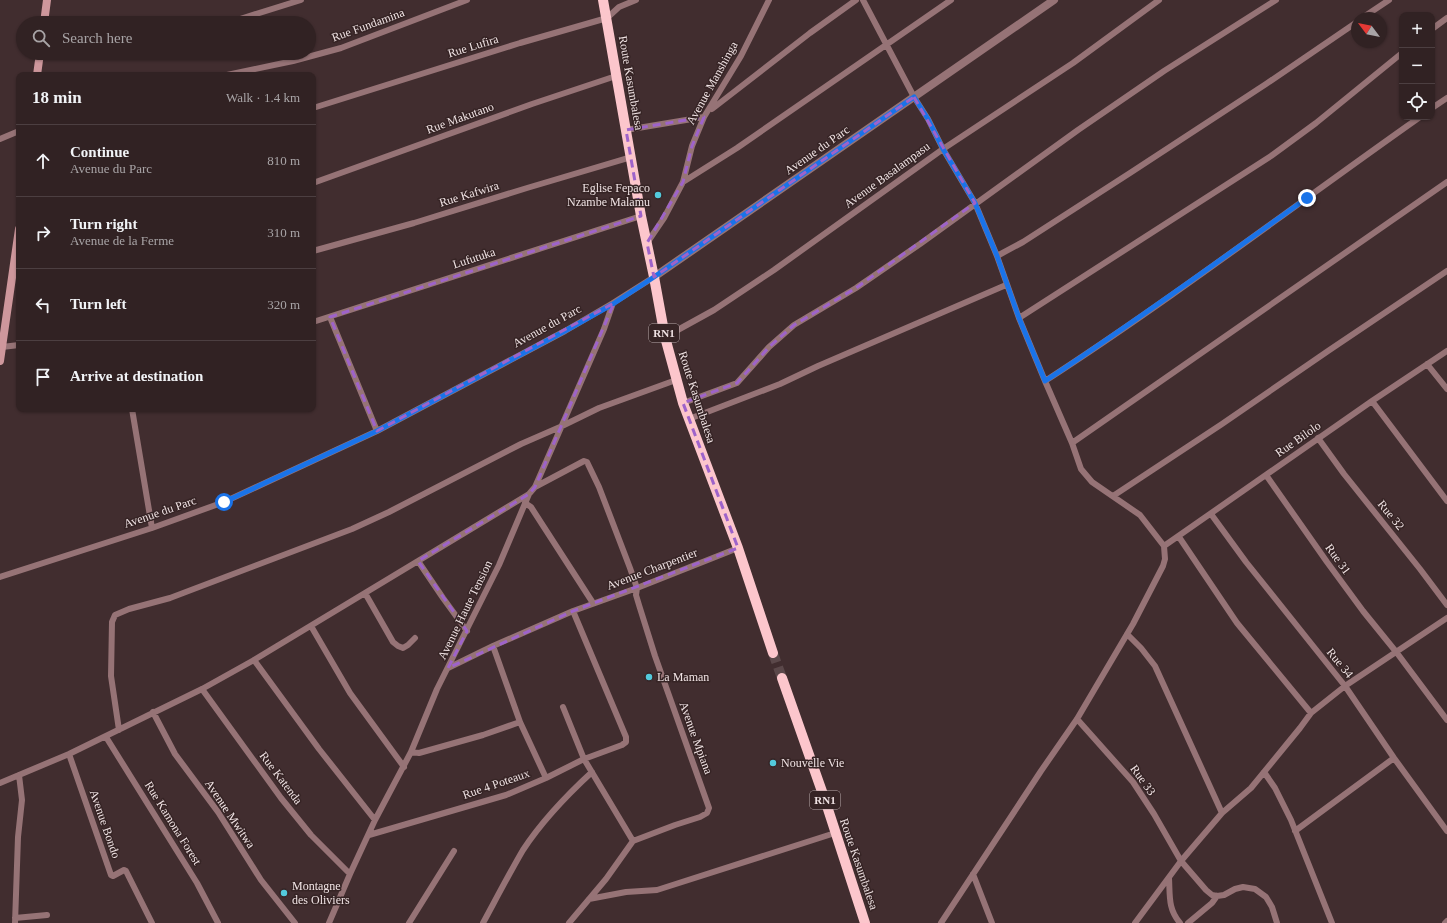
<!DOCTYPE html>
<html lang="en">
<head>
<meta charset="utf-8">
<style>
  :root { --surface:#312223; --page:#392a2b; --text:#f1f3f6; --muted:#a8a4a6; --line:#4c3f41 }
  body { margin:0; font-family:Georgia,serif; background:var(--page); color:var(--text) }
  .controls { position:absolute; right:12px; top:12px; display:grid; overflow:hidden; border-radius:8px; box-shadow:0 1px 3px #0004 }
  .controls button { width:36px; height:36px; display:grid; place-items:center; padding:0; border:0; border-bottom:1px solid var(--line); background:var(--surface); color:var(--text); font:20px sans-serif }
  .compass { position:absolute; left:1351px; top:12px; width:36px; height:36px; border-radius:50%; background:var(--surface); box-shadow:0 1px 3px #0004; rotate:302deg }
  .stop { position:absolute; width:12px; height:12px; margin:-9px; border:3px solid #1a73e8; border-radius:50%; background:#fff }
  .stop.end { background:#1a73e8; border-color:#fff; box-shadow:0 1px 4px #0008 }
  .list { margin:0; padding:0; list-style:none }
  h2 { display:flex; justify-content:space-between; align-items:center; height:52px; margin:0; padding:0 16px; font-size:17px }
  h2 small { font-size:13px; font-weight:400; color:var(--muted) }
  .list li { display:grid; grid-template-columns:26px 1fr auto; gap:12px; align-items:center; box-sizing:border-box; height:72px; padding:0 16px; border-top:1px solid var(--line) }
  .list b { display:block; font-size:15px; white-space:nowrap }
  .list p { margin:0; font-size:13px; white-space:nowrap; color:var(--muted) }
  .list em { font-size:13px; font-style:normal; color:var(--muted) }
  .icon { flex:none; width:22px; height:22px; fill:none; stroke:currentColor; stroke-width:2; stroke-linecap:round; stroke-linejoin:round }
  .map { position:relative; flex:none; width:1447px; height:923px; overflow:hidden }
  .search { position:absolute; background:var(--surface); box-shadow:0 1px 3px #0004; left:16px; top:16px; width:300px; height:44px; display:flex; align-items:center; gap:10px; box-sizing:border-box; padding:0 14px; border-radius:22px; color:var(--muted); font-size:15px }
  .panel { position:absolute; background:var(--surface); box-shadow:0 1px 3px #0004; left:16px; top:72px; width:300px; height:340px; border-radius:8px }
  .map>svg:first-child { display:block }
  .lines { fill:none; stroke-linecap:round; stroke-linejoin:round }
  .trunk-tunnel { stroke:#5b484a; stroke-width:10; stroke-dasharray:10 5; stroke-linecap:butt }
  .minor { stroke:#967376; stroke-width:6 }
  .tertiary { stroke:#967376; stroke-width:8 }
  .secondary { stroke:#ce979c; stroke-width:8 }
  .trunk { stroke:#fcc6cc; stroke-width:10 }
  .route { stroke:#1a73e8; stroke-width:5 }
  .marked { fill:none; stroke:#9e63ca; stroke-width:3; stroke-dasharray:8 5; stroke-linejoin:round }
  .poi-dot { fill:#53cadc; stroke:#362425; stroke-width:1.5 }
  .labels { text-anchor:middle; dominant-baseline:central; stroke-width:3; stroke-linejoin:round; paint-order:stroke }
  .shield { fill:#362425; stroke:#b8aaab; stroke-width:1 }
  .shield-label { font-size:11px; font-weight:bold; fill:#f0e3e4 }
  .street-label { font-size:12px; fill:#f0e3e4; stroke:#362425 }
  .poi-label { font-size:12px; fill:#f0e3e4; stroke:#362425; text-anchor:start }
</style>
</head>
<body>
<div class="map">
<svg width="1447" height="923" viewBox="0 0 1447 923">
  <rect width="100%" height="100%" fill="#412d2f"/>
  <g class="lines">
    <path class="trunk-tunnel" d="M 773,653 L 782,678"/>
    <path class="minor" d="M 863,0 L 914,97 L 928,119 L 943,149 L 975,203 L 997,256 L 1019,318 L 1045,381 L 1072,443 L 1081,469 L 1092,482 L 1140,515 L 1164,546 L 1165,559 L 1163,566 L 1133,624 L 1077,719 L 1041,771 L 941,923
      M 1362,18 L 1389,0
      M 220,23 L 240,19 L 301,0
      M 1432,29 L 1447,18
      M 227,75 L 293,61 L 341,48 L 467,0
      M 313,108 L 520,43 L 607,18 L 619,7 L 636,0
      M 1432,108 L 1447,98
      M 712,109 L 810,33 L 856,0
      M 626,130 L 704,117
      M 0,139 L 19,131
      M 683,182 L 737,148 L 951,0
      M 313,183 L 532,104 L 616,76
      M 647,243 L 664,218 L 683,182 L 692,146 L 704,117 L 741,56 L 769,0
      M 313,251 L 414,223 L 527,188 L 631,157
      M 997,256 L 1023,242 L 1130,173 L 1266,84 L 1357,22
      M 330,317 L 377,431
      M 1019,318 L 1271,156 L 1316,123 L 1402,53
      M 313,322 L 641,216
      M 665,337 L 714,310 L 774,270 L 943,149 L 1073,63 L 1159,0
      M 2,347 L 19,345
      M 1427,364 L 1447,389
      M 1045,381 C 1173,298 1295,205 1420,117
      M 1372,401 L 1447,501
      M 683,403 L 737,383 L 769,347 L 794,325 L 856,288 L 920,244 L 1078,130 L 1164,71 L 1276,0
      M 132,409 L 152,528
      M 689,419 L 780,384 L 818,366 L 1006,285
      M 1318,438 L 1344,474 L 1420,569 L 1447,605
      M 1072,443 L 1447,182
      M 1266,475 L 1327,562 L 1363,611 L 1397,653 L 1447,720
      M 535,487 L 584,461 L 587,462 L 599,487 L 630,568 L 637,588 L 636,595 L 639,605 L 655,656 L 709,808 L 707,813 L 700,817 L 675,825 L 633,841 L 606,879 L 569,923
      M 1113,496 L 1222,424 L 1328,351 L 1447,271
      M 525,503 L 531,507 L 593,603
      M 1211,514 L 1246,562 L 1345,686 L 1394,758 L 1447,831
      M 1179,537 L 1237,623 L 1311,713
      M 1164,546 L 1372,401 L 1447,351
      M 418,561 L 443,598 L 467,631
      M 0,577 L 152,528 L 224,502 L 377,431 L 565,331 L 613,303 L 654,277
      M 365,593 L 393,642 L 398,646 L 403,648 L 408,645 L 415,638
      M 311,626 L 350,693 L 404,767
      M 1127,634 L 1141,648 L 1155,666 L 1222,813 L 1181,861 L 1135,923
      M 493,646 L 520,722 L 546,778
      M 254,660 L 319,749 L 375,820
      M 448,668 L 493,646 L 573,611 L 637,588 L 738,548
      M 202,689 L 281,798 L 311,835 L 350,874
      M 563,707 L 584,759 L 633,841
      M 153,712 L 175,754 L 218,812 L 261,880 L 295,923
      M 1077,719 L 1133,782 L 1154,814 L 1181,861 L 1206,890 L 1212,895 L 1217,896 L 1224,895 L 1235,889 L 1243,887 L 1255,889 L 1266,897 L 1272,907 L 1277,923
      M 119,730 L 111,676 L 112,622 L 115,615 L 129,609 L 170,598 L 352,529 L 389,512 L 521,444 L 560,427 L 599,408 L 676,380
      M 106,737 L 197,883 L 218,923
      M 411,752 L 419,753 L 483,735 L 520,722
      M 69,754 L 111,875 L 113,876 L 124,870 L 126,871 L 152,923
      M 1264,772 L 1275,788 L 1291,820 L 1332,923
      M 0,783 L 69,754 L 202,689 L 254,660 L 529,494
      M 1222,813 L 1251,788 L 1300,728 L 1311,713 L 1345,686 L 1447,618
      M 1295,831 L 1394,758
      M 369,835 L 506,795 L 546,778 L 584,759 L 622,745 L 626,742 L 626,737 L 573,611
      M 973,874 L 992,923
      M 1169,878 C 1170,896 1168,909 1180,923
      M 589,899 L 626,892 L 657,890 L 835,833
      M 15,918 L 47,915
      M 15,923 L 18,837 L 22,800 L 19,775
      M 329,923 L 350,874 L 375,820 L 411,752 L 437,689 L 499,565 L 529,494 L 535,487 L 604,329 L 613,303
      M 409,923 L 454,851
      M 483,923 C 496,899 509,874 523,850 C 542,821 567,795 592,772
      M 1188,923 L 1212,903 L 1217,896
      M 1445,923 L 1447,921"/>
    <path class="tertiary" d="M 654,277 L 1054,0"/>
    <path class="secondary" d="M 44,23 L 47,0
      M 37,75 L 40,53
      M 0,361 L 19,229"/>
    <path class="trunk" d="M 603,0 L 641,216 L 654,277 L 665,337 L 683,403 L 738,548 L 773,653
      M 782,678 L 825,800 L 865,923"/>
  </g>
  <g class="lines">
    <path class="route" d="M 224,502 L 377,431 L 565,331 L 613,304 L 654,277 L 914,97 L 928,119 L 943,149 L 975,203 L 997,256 L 1019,318 L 1045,381 C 1134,323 1220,260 1307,198"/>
  </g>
  <path class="marked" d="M 914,97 L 975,203 L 856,288 L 794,325 L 769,347 L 737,383 L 683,403 L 738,548 L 573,611 L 448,668 L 467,631 L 418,561 L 529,494 L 535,487 L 614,303 L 377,431 L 330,317 L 641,216 L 626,130 L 704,117 L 692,146 L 683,182 L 647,243 L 654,277 Z"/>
  <g class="poi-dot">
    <circle cx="658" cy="195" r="4"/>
    <circle cx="649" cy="677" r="4"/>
    <circle cx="773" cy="763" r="4"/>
    <circle cx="284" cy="893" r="4"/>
  </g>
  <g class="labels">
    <g class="shield">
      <rect x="649" y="324" width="30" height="18" rx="3"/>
      <rect x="810" y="791" width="30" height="18" rx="3"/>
    </g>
    <g class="shield-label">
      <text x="664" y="333">RN1</text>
      <text x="825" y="800">RN1</text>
    </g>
    <g class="street-label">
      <text transform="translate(368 25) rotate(-20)">Rue Fundamina</text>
      <text transform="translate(473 46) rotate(-17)">Rue Lufira</text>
      <text transform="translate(631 83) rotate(80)">Route Kasumbalesa</text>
      <text transform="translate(712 83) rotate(-61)">Avenue Manshinga</text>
      <text transform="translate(460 118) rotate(-20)">Rue Makutano</text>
      <text transform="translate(817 150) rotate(-35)">Avenue du Parc</text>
      <text transform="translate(887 175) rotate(-36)">Avenue Basalampasu</text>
      <text transform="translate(469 194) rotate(-17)">Rue Kafwira</text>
      <text transform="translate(474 258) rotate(-18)">Lufutuka</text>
      <text transform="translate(547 326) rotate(-29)">Avenue du Parc</text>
      <text transform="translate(697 397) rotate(72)">Route Kasumbalesa</text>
      <text transform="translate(1298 439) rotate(-35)">Rue Bilolo</text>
      <text transform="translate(160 512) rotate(-19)">Avenue du Parc</text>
      <text transform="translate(1391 515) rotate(51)">Rue 32</text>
      <text transform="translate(1338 559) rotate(54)">Rue 31</text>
      <text transform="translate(652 569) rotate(-21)">Avenue Charpentier</text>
      <text transform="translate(465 610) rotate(-64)">Avenue Haute Tension</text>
      <text transform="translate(1340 663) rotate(51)">Rue 34</text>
      <text transform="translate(696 738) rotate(70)">Avenue Mpiana</text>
      <text transform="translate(281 778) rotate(53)">Rue Katenda</text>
      <text transform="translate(1143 780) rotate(54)">Rue 33</text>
      <text transform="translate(496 784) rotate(-19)">Rue 4 Poteaux</text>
      <text transform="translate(230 814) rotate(56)">Avenue Mwitwa</text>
      <text transform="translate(173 823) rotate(58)">Rue Kamona Forest</text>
      <text transform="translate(105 824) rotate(71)">Avenue Bondo</text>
      <text transform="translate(859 864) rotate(71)">Route Kasumbalesa</text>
    </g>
    <g class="poi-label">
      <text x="650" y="188" text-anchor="end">Eglise Fepaco<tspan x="650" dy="14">Nzambe Malamu</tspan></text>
      <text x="657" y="677">La Maman</text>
      <text x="781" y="763">Nouvelle Vie</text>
      <text x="292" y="886">Montagne<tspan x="292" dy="14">des Oliviers</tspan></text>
    </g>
  </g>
</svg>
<div class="controls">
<button>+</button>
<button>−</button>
<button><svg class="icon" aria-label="locate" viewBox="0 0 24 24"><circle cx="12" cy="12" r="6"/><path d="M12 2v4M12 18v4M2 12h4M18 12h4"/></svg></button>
</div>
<svg class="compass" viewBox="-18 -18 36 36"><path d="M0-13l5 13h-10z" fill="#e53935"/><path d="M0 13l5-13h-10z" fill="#a8a4a6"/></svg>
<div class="stop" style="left:224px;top:502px"></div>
<div class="stop end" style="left:1307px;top:198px"></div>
<div class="search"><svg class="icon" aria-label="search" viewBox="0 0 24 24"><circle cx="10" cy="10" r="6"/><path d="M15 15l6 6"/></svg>Search here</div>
<section class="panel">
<h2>18 min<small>Walk · 1.4 km</small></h2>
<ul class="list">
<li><svg class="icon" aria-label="ahead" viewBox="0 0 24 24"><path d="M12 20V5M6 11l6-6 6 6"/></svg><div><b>Continue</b><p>Avenue du Parc</p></div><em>810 m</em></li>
<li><svg class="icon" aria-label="right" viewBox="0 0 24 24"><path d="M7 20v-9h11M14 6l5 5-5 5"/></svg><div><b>Turn right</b><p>Avenue de la Ferme</p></div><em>310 m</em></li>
<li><svg class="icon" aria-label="left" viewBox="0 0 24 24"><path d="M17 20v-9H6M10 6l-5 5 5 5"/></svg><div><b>Turn left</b></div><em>320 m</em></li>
<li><svg class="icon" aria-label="arrive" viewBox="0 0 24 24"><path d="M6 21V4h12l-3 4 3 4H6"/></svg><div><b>Arrive at destination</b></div></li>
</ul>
</section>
</div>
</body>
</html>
